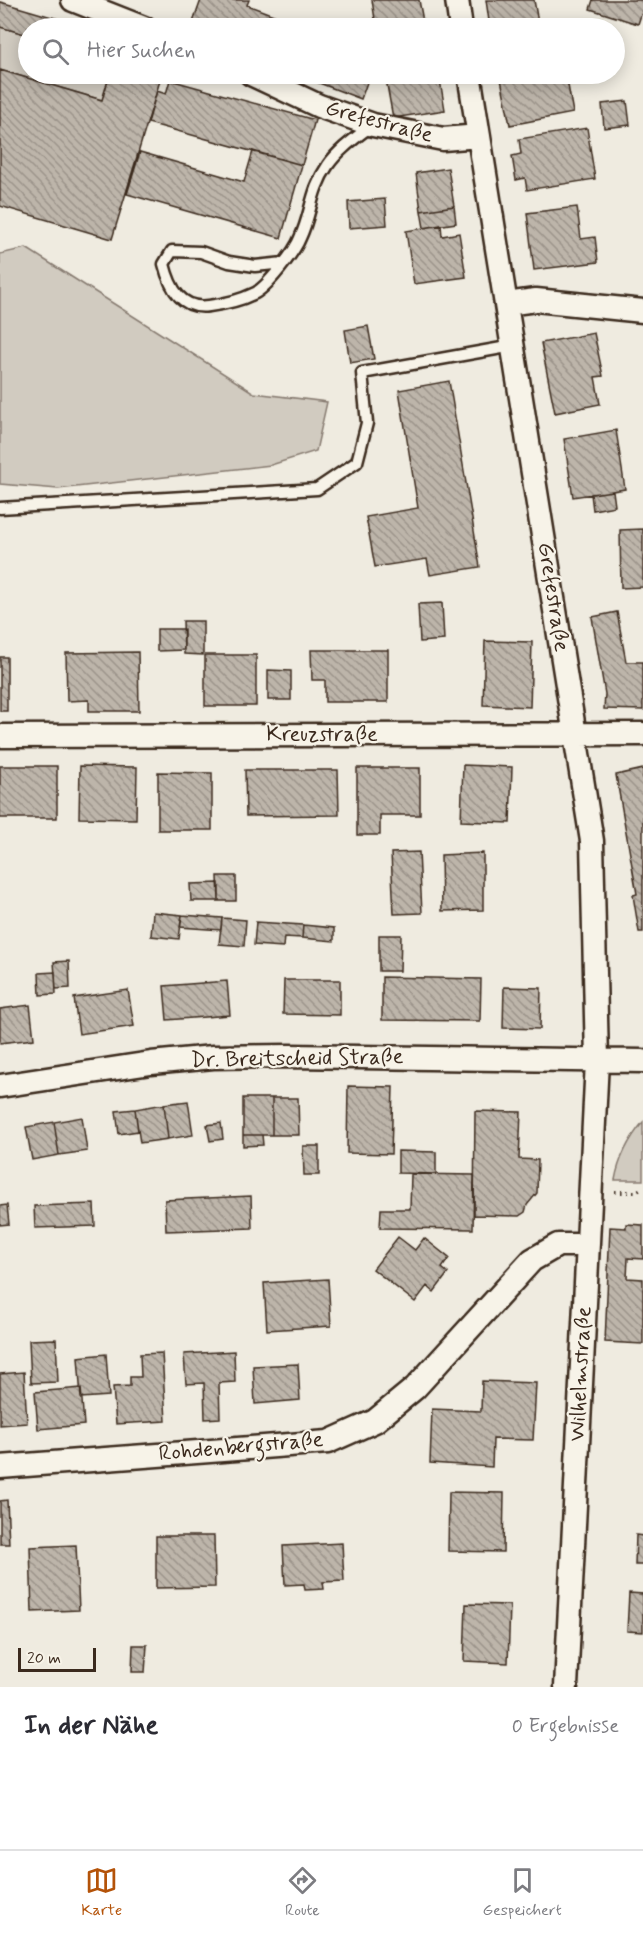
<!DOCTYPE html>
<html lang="de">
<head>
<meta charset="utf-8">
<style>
  :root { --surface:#fff; --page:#f2f2f3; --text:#2b2b33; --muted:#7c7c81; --line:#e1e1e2; --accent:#b45309 }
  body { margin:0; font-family:Mynerve,sans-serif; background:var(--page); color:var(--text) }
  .scale { position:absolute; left:18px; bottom:15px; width:78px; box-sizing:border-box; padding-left:6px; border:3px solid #3b2a1e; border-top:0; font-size:16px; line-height:21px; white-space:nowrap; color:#3b2a1e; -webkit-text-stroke:4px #f7f3e8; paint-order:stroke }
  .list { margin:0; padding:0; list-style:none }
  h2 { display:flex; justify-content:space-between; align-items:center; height:78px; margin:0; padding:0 24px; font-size:26px }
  h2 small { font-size:20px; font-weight:400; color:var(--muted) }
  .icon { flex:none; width:33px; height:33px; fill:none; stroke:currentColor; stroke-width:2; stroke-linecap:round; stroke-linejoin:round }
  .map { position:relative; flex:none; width:643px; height:1687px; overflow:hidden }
  .search { position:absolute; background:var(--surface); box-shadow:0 3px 15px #0003; left:18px; right:18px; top:18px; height:66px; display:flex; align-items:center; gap:15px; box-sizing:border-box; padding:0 21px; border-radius:33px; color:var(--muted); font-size:22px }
  .sheet { height:162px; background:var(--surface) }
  nav { display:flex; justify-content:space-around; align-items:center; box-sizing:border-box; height:84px; border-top:2px solid var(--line); background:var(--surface); font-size:16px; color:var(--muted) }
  nav a { display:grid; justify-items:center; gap:3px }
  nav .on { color:var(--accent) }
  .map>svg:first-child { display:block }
  .grass { fill:#d1cbc0; stroke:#867a6f; stroke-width:1.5 }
  .building { fill:url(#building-back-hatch); stroke:#3b2a1e; stroke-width:1.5 }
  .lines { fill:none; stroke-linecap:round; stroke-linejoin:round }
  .lane-casing { stroke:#3b2a1e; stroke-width:15 }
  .street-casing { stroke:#3b2a1e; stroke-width:27 }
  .path { stroke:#3b2a1e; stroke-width:4; stroke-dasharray:1.5 4.5; stroke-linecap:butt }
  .lane { stroke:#f7f3e8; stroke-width:10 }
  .street { stroke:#f7f3e8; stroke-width:22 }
  .labels { text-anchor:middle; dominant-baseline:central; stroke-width:4.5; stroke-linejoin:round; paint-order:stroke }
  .street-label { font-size:22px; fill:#3b2a1e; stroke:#f7f3e8 }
</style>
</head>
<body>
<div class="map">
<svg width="643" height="1687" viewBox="0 0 643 1687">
  <defs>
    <pattern id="building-back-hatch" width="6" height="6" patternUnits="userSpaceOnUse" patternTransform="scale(1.5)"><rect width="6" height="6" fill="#bdb5aa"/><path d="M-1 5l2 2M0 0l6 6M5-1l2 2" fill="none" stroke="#9b938a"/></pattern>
  </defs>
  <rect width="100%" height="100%" fill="#efebe0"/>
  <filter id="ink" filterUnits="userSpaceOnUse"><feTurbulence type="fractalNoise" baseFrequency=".0167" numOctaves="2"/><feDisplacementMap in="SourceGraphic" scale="12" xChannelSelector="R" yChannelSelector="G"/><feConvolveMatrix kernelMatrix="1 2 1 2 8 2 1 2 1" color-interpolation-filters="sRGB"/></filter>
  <g filter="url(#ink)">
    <path class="grass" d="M 0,27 L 28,35 L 28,74 L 110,74 L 102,100 L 0,70 Z
      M 26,248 L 254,393 L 327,402 L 316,451 L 271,465 L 58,489 L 0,484 L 0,254 Z
      M 643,1122 L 643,1180 L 615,1180 C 619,1158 629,1139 643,1122 Z"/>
    <path class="building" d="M 201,0 L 249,0 L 247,5 L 308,28 L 191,28 Z
      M 372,0 L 419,0 L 423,21 L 376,26 Z
      M 486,0 L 534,0 L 539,28 L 490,28 Z
      M 593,0 L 643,0 L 643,9 L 638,24 L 590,9 Z
      M 0,2 L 4,3 L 89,28 L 28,28 L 28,35 L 0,27 Z
      M 0,70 L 102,100 L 110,74 L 162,74 L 112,239 L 0,206 Z
      M 317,74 L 360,74 L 369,77 L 361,99 L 314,81 Z
      M 385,74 L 439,74 L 445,110 L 393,118 Z
      M 500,74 L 566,74 L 573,113 L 510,125 Z
      M 170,80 L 315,120 L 302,165 L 148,123 L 157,91 L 166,94 Z
      M 627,101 L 630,125 L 604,128 L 602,104 Z
      M 587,128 L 595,179 L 527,190 L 525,178 L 516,180 L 512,156 L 521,154 L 519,139 Z
      M 253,151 L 302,165 L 281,238 L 127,194 L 140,152 L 244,182 Z
      M 448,168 L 454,206 L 421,211 L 416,173 Z
      M 385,199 L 387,225 L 349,228 L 348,202 Z
      M 454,206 L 456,223 L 424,228 L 421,211 Z
      M 577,207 L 581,239 L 595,237 L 598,262 L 534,270 L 527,213 Z
      M 441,225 L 442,236 L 459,233 L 466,277 L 414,284 L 406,231 Z
      M 368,326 L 374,359 L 350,363 L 345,330 Z
      M 594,333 L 603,376 L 595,377 L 600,404 L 555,413 L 541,343 Z
      M 449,381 L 480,567 L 430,575 L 427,559 L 375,567 L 366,517 L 418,508 L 399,390 Z
      M 616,430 L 625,489 L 573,497 L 564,439 Z
      M 613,491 L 615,506 L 593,510 L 591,494 Z
      M 643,529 L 643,587 L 621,588 L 620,530 Z
      M 442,603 L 444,640 L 420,642 L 418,604 Z
      M 617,612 L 626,662 L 643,662 L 643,710 L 604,709 L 605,694 L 592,617 Z
      M 183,621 L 203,621 L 203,655 L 184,654 Z
      M 157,629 L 184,629 L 184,650 L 157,651 Z
      M 485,641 L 532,642 L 530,707 L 483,705 Z
      M 311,650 L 388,650 L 388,702 L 325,702 L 325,680 L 312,680 Z
      M 138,652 L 139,711 L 89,711 L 89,700 L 67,701 L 66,653 Z
      M 205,655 L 256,655 L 256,706 L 205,706 Z
      M 0,657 L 7,657 L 7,711 L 0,711 Z
      M 268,670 L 291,671 L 291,700 L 268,700 Z
      M 463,765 L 512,767 L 510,823 L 461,821 Z
      M 0,766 L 57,766 L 57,818 L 0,818 Z
      M 80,766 L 137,767 L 136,819 L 79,818 Z
      M 357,768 L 420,768 L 420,815 L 380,815 L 380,835 L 357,835 Z
      M 643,769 L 643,932 L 639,932 L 633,895 L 637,894 L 616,775 Z
      M 245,770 L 338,770 L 339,815 L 246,816 Z
      M 158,772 L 212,773 L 212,830 L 158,830 Z
      M 419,852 L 422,913 L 394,914 L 391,853 Z
      M 483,853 L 483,910 L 442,911 L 441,855 Z
      M 218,876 L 236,876 L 236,901 L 219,901 Z
      M 219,883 L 219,901 L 191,901 L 190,884 Z
      M 153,912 L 182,915 L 179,939 L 151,936 Z
      M 182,915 L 222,918 L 221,930 L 180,927 Z
      M 222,918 L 246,920 L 244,946 L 219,944 Z
      M 256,922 L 303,925 L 302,938 L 284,937 L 283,947 L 254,945 Z
      M 303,925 L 334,928 L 334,941 L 302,938 Z
      M 379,935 L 401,935 L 400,971 L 379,971 Z
      M 69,961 L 70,988 L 56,989 L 54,962 Z
      M 55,972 L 56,994 L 40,995 L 39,973 Z
      M 382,977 L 481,979 L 480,1021 L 382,1020 Z
      M 284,980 L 340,980 L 340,1015 L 283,1014 Z
      M 227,981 L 230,1015 L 167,1020 L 164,986 Z
      M 504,987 L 541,988 L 540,1029 L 503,1028 Z
      M 128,990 L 134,1026 L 79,1034 L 74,998 Z
      M 30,1005 L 34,1039 L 0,1043 L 0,1009 Z
      M 348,1086 L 393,1087 L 391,1154 L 347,1153 Z
      M 243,1098 L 272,1098 L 272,1135 L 243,1135 Z
      M 272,1098 L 298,1098 L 299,1135 L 272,1135 Z
      M 188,1101 L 193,1135 L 168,1139 L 164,1104 Z
      M 164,1104 L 168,1139 L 140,1143 L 135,1109 Z
      M 135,1109 L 138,1131 L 119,1134 L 116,1111 Z
      M 475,1111 L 521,1112 L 519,1159 L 538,1160 L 537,1193 L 527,1205 L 525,1212 L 519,1216 L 474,1215 Z
      M 82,1117 L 87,1151 L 59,1155 L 54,1122 Z
      M 54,1122 L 59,1155 L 32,1160 L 26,1127 Z
      M 221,1123 L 223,1139 L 210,1141 L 207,1125 Z
      M 243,1135 L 262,1135 L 263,1145 L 243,1146 Z
      M 303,1146 L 319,1146 L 319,1175 L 304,1175 Z
      M 398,1151 L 436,1152 L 436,1174 L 398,1173 Z
      M 411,1174 L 474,1175 L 473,1229 L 380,1228 L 381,1209 L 410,1209 Z
      M 251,1196 L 252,1228 L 166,1231 L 165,1200 Z
      M 94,1204 L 95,1226 L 35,1228 L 34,1206 Z
      M 7,1205 L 9,1224 L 0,1225 L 0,1206 Z
      M 626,1224 L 643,1225 L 643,1259 L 628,1258 L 627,1278 L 643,1279 L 643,1344 L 605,1342 L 610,1227 L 626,1228 Z
      M 398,1237 L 415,1250 L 424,1238 L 449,1258 L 442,1268 L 448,1273 L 434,1292 L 427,1286 L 415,1302 L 373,1269 Z
      M 328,1279 L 331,1326 L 267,1330 L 264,1283 Z
      M 56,1339 L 58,1382 L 31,1383 L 29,1340 Z
      M 234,1351 L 235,1382 L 219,1383 L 220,1418 L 205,1419 L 204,1383 L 186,1384 L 184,1354 Z
      M 162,1353 L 166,1421 L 116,1424 L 113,1387 L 130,1386 L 130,1377 L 141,1377 L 140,1354 Z
      M 106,1354 L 109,1396 L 81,1398 L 78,1357 Z
      M 298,1364 L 300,1400 L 255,1404 L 253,1366 Z
      M 24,1372 L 27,1423 L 0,1425 L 0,1374 Z
      M 482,1381 L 536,1383 L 533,1440 L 493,1439 L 492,1467 L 430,1463 L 432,1409 L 481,1411 Z
      M 81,1388 L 84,1425 L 38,1429 L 35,1392 Z
      M 449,1492 L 504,1493 L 503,1552 L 448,1551 Z
      M 7,1500 L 9,1544 L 0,1544 L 0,1501 Z
      M 636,1535 L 643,1536 L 643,1565 L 635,1565 Z
      M 156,1536 L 214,1536 L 215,1587 L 156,1588 Z
      M 342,1543 L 344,1581 L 323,1582 L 324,1589 L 305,1590 L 304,1584 L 285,1585 L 283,1546 Z
      M 76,1545 L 79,1610 L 32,1612 L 30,1547 Z
      M 629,1593 L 643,1594 L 643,1632 L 627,1631 Z
      M 466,1604 L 510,1605 L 508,1663 L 464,1661 Z
      M 133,1645 L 147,1645 L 145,1672 L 132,1672 Z"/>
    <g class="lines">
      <g class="lane-casing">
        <path id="lane" d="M 284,263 L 255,266 L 229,262 L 201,252 L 172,251 L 164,264 C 170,288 181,310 209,306 C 224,304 239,301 253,294 C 266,289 295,251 300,238 C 312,213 310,191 328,165 C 339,149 357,137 372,125
          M 0,508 L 317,489 L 357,462 L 367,423 L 362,373 L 513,346"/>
      </g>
      <g class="street-casing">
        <path id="street" d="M 73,0 L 144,28
          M 457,0 L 461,28
          M 251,74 L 319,106 L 373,125 L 443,139 L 479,136
          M 469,74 L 592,841 L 597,1061 L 566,1687
          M 506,304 L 536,300 L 643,311
          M 0,736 L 643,734
          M 0,1086 L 151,1063 L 213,1057 L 289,1056 L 643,1061
          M 0,1467 L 328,1442 L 375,1421 L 415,1388 L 532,1260 L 558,1245 L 587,1245"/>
      </g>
      <path class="path" d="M 615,1192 L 636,1192 L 643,1188"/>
      <use href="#lane" class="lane"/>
      <use href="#street" class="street"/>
    </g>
  </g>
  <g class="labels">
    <g class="street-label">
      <text transform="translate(379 122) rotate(15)">Grefestraße</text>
      <text transform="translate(553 597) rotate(81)">Grefestraße</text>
      <text x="322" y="735">Kreuzstraße</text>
      <text transform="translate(297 1059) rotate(-1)">Dr. Breitscheid Straße</text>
      <text transform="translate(581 1374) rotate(-87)">Wilhelmstraße</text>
      <text transform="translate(241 1447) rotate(-5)">Rohdenbergstraße</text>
    </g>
  </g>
</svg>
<div class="scale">20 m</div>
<div class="search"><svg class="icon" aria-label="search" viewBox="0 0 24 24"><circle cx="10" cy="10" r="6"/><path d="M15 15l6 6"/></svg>Hier suchen</div>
</div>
<section class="sheet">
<h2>In der Nähe<small>0 Ergebnisse</small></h2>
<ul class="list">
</ul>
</section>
<nav>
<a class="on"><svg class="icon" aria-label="map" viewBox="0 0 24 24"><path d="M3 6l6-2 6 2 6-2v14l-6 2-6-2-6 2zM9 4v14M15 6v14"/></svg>Karte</a>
<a><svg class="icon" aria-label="directions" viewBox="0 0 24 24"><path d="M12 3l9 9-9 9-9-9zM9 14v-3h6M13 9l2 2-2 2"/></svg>Route</a>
<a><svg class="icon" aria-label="saved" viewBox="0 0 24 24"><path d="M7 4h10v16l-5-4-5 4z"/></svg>Gespeichert</a>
</nav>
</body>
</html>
